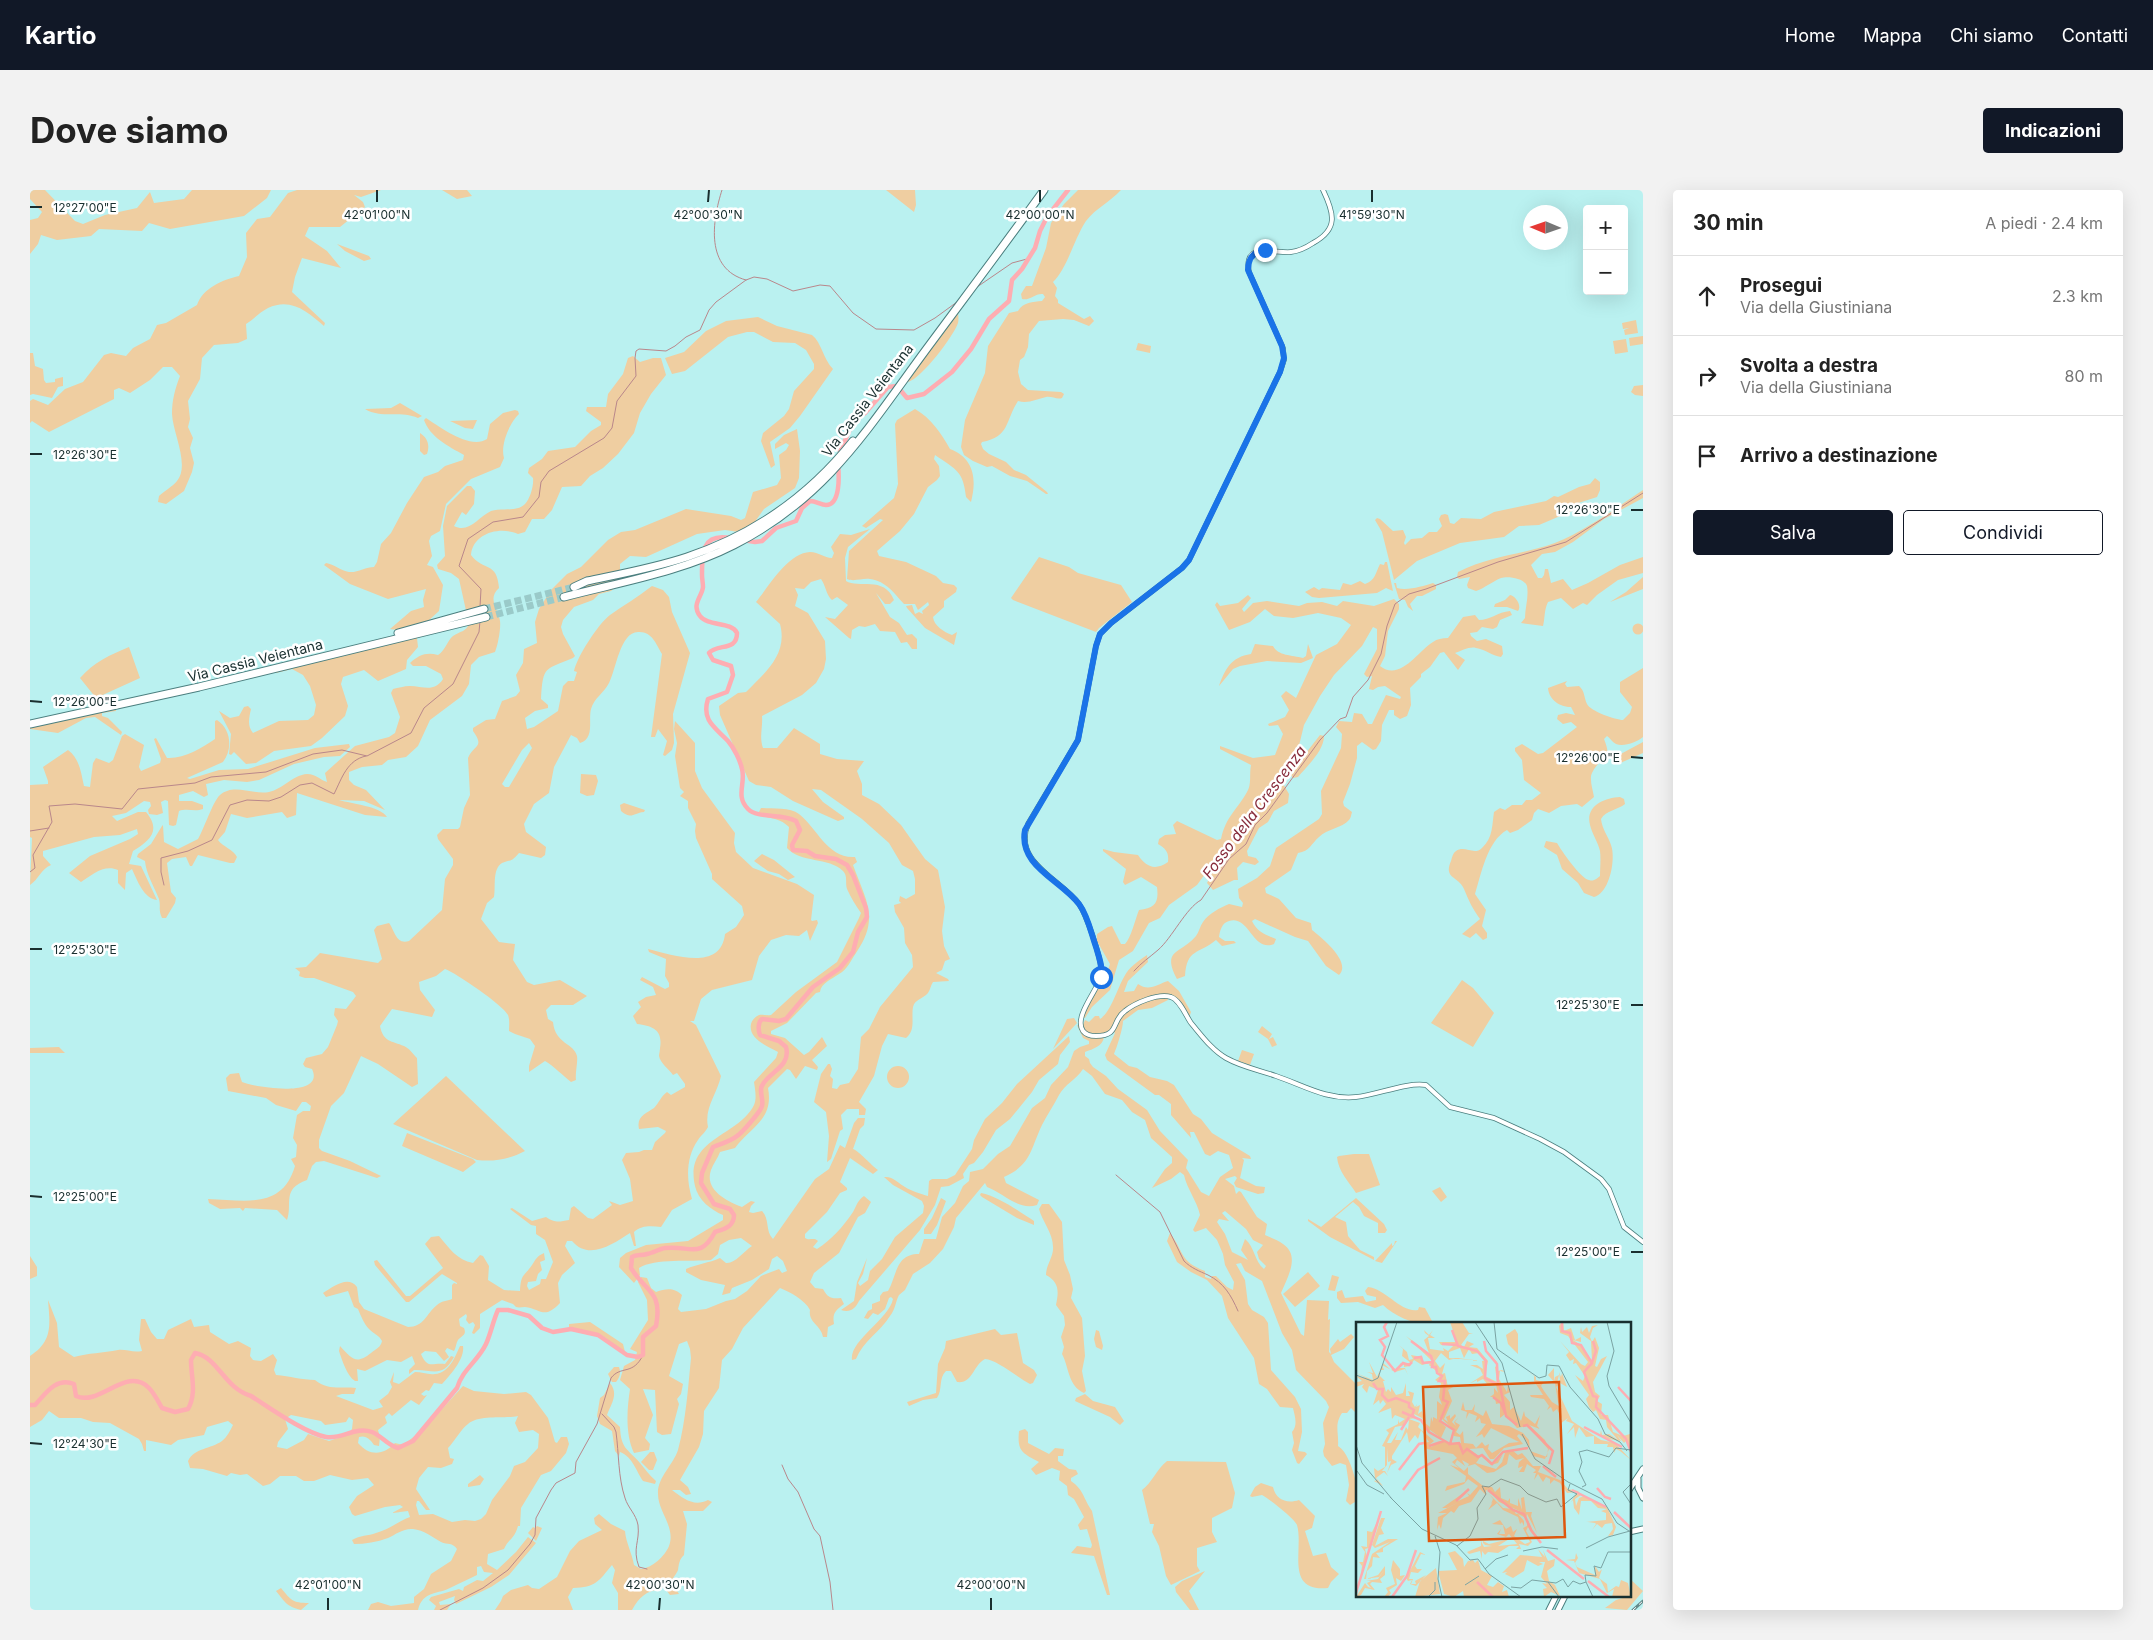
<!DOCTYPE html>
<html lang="it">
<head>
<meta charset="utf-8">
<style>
  :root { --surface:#fff; --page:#f2f2f2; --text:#222; --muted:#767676; --line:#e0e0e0; --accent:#111827 }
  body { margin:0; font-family:Inter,sans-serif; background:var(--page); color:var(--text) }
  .controls { position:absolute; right:15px; top:15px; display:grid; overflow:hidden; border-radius:5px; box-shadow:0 5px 20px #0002 }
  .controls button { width:45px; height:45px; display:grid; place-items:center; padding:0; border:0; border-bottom:1px solid var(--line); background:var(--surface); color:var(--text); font:25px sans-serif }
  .compass { position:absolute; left:1493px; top:15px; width:45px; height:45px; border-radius:50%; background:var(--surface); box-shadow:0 5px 20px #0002; rotate:272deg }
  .stop { position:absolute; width:15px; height:15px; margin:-11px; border:4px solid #1a73e8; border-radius:50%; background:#fff }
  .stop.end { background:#1a73e8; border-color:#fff; box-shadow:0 1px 5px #0008 }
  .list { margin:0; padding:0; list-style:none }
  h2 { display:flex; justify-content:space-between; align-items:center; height:65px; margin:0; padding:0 20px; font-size:21px }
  h2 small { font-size:16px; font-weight:400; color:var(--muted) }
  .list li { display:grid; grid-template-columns:32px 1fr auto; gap:15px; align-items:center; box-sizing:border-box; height:80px; padding:0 20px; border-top:1px solid var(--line) }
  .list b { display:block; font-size:19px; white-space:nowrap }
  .list p { margin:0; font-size:16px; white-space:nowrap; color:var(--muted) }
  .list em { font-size:16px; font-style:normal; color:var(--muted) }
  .actions { display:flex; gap:10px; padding:15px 20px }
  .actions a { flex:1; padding:11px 0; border:1px solid var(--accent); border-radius:5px; text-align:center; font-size:18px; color:var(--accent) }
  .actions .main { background:var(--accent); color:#fff }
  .icon { flex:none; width:28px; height:28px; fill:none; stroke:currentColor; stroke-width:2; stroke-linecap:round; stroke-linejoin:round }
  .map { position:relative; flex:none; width:1613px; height:1420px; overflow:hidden; border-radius:5px }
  header { display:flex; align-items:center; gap:30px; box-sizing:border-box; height:70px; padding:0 25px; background:var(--accent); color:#fff }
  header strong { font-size:24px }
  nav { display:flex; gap:28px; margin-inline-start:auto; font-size:18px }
  .intro { display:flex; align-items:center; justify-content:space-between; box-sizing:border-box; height:120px; padding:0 30px }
  h1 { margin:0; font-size:35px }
  .button { padding:12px 22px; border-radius:5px; background:var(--accent); color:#fff; font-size:18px; font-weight:700 }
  main { display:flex; gap:30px; padding:0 30px }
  aside { flex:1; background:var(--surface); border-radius:5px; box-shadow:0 5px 20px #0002 }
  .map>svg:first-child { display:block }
  .green { fill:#efcea1; fill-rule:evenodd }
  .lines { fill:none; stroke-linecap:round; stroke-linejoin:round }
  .stream { stroke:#b9878b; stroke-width:1 }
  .river { stroke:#feadb2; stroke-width:4.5 }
  .highway-tunnel { stroke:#9acac9; stroke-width:7; stroke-dasharray:7 3.5; stroke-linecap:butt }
  .minor-casing { stroke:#4b7f7f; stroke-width:5.5 }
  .major-casing { stroke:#4b7f7f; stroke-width:7 }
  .highway-casing { stroke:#4b7f7f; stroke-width:9 }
  .minor { stroke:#fff; stroke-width:4 }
  .major { stroke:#fff; stroke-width:5 }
  .highway { stroke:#fff; stroke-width:7 }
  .rail-casing { stroke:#648a89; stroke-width:3 }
  .rail { stroke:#fff; stroke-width:1; stroke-dasharray:4; stroke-linecap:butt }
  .route { stroke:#1a73e8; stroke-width:6 }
  .ticks { fill:none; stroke:#192f2f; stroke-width:2 }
  .labels { text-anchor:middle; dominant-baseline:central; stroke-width:5; stroke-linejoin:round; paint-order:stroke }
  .street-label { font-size:14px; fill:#192f2f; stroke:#fff }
  .water-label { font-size:15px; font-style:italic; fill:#872b3a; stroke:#fff }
  .inset-river { fill:none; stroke:#feadb2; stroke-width:2.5 }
  .inset-road { fill:none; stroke:#7aa3a3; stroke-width:1 }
  .view { fill:#de570e; fill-opacity:0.15; stroke:#de570e; stroke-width:2.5 }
  .inset-edge { fill:none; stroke:#192f2f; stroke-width:2.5 }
  .ticks-label { font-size:12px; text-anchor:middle; fill:#192f2f; stroke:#fff; stroke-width:5; stroke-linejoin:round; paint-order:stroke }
</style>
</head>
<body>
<header>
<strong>Kartio</strong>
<nav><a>Home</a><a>Mappa</a><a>Chi siamo</a><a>Contatti</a></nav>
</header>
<div class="intro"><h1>Dove siamo</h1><a class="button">Indicazioni</a></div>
<main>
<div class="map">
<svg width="1613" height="1420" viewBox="0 0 1613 1420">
  <rect width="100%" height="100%" fill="#baf1f0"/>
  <path class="green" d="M 0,0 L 15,0 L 45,31 L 53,34 L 75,25 L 107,18 L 120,2 L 124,13 L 154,9 L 162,0 L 241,0 L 237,8 L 214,26 L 140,39 L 119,33 L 112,41 L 69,39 L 61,46 L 27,50 L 11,45 L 8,54 L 0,64 L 0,30 L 8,28 L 12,22 L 0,9 Z
    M 267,0 L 351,0 L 331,7 L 324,5 L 333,12 L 335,17 L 310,37 L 279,37 L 275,46 L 297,61 L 311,78 L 272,68 L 265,87 L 262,102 L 295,133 L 294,136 C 278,122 261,107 238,118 C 230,122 224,129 216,134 L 217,149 L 208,153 L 184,155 L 172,168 L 170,189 L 158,211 L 160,229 L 158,237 L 163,248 L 160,258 L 164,273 L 162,282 L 154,301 L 136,314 L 128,312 L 129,306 C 134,301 142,297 147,291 C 160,275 143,244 142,224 C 142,210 145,199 150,186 L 142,177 L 133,177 L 120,190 L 100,203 L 89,198 L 84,200 L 84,209 L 19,242 L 2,231 L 0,233 L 0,211 L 3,209 L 18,215 L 35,199 L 53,192 L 74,165 L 81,163 L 96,166 L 103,158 L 120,149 L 127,135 L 136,133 L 167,115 C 173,98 192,90 209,86 L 217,67 L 216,43 L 227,29 L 240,27 L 258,3 Z
    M 412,0 L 437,0 L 442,6 L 427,9 Z
    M 856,0 L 885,0 L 886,15 L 884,22 Z
    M 1048,0 L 1091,0 C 1080,12 1066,18 1056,31 C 1044,49 1037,79 1023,92 L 1027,98 L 1025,106 L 1028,110 L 1028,113 L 1054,129 L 1060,126 L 1064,131 L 1059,136 L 1044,130 L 1033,129 L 1009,131 L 999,144 L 998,157 L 994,167 L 990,170 L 988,182 L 991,194 L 998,200 L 1031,202 L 1034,204 L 1032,208 C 1027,210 1022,206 1016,207 C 1007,209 998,214 988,211 C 975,231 980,247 952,252 L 951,254 L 953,259 L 959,264 L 976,272 L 984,280 L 996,285 L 1017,302 L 1018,304 L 1016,304 L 997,291 L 980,286 L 962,276 L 957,277 L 943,271 L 934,265 L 931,257 L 935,230 L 955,183 L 958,156 L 979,123 L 988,121 C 993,112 1003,112 1012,111 L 1015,107 L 1013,104 C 1005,103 1000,111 992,109 L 991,104 L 996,96 L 1002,96 L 1016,58 L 1021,33 L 1034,14 Z
    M 307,54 L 339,66 L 341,69 L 334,71 L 315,61 Z
    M 928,121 C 928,125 929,129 928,133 C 923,147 892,188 878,192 L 878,189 Z
    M 728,127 L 747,136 L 782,145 C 792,153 793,169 803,179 L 770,226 L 760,238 L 740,252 L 745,275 L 741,278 L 731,251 L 733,243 L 754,226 L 759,219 L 764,201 L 784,179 L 784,174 L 776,160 L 765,153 L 743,152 L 724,142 L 717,142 L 698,147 L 655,181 L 642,184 L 635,168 L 654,162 L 676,141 L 696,131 Z
    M 1606,130 L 1608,143 L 1595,145 L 1594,140 L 1599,138 L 1593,139 L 1592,133 Z
    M 1613,146 L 1613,154 L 1600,156 L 1599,148 Z
    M 1596,149 L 1598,162 L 1585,164 L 1583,151 Z
    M 1108,153 L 1121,156 L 1120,163 L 1106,160 Z
    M 0,163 L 3,163 L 5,176 L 13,179 L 14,190 L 16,193 L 25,192 L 25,189 L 33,187 L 33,196 L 28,197 L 22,208 L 3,204 L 0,205 Z
    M 603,166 L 610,172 L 623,168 L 631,168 L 636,185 L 621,204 L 610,223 L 604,243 L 588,264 L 573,278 L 560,286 L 551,296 L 532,297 L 522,320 L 514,329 L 502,329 L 495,342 L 488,344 C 470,336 443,343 441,365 C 454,382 467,371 469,398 C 457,409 468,418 470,431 C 471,438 468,455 465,462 L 449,467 L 441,475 L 439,494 L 432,506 L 400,530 L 388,556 L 376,567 L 358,570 L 352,575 L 332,577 L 319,582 L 319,590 L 324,595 L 336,600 L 355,620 L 334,611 L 309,610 C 322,614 350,616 357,627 L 335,625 L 267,603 L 266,625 L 257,628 L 252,622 L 217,628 L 201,624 L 195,642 L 188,650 C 193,657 203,659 207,667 L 204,673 L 200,673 L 168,665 L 162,676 L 160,676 L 156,667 L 142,669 L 137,673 L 141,702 L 146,708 L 145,713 L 136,728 L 132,728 C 128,719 131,717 129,709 C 124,696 116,684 115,671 L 107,667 L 108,664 L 121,654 L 132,636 L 133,635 L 134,652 L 148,659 L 168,649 C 174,639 183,611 190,605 C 204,593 222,605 239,602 C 253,599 263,585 277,584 C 286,584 290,590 297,592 L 295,583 L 325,556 L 359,547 L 365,543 L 370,527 L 361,503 L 363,499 C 368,498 374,496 380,496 C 393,496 404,503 413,489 L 411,484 L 396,476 L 383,476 L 380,473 C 389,465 396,462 408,465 C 415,461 417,451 423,446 C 430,441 436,442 439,434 L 429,389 L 421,383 L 408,379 L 407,375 L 415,366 L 413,336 L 417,316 L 437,296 L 441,296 L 445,301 L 444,314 L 436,325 L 432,322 L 424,336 C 439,344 448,327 461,321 C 471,317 486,323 495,314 C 500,309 504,295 503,288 L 498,283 L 499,278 L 512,269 L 518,261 L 545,257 L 561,241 L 571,235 L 571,232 L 556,221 L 557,217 L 576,217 L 578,204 L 593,184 L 598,168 Z
    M 1613,195 L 1613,206 L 1605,205 L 1601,202 L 1604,196 Z
    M 370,213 L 392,226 L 388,228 C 370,220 351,229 335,219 L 361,218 Z
    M 885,219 C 901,228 911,243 920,259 C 944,268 947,289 941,312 L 936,307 C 933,281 927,280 905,265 L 904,269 L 909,276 L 910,286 L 907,290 L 898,297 L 884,324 L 870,341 L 847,361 L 849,366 L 876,372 L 906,386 L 913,393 L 924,395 L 927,398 L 926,402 L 914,411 L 914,417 L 903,427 C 904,436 914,442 922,445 L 927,442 L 924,455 L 895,438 L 877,418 L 876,416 L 882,415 L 885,424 L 889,422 L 893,424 L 892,421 L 899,415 L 898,412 L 888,420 L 885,414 L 874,414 C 865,404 856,391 840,389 C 832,388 824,392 817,389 L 819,361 L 853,330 L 850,329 L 836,338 L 832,336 L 864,308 L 868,294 L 865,234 L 867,230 Z
    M 485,220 L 488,221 L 489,224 C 480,232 470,255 474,268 L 470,277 L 441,289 L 416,314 L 410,341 L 401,346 L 399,351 L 402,366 L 397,375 L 403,377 L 413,395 L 409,421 L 397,432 L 387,448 L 388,457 L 377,470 L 376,479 L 348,491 L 334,480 L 313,487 L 311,494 L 318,516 L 315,526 L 292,548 L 281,556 L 244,561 L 226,573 L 216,574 L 204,562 L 201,565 L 199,564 L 201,544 L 189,521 L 200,528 L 209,526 L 214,517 L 218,516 L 221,519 C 219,528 217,536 223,543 L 249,531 L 278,530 L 284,525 L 286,515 L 280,496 L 273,485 L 262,479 L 246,483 L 246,480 L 371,448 L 368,440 L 360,439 L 381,421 L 394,417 L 393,410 L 396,399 L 358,409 L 320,394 L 294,375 L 296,373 C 304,374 311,381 319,382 C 327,383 336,377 344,377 L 347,372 L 351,354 L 361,343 L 377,313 L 394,287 L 408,282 L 415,276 L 433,270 L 434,265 C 418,256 400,247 394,230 L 396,228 C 410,237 440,260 457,249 L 460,234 L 473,223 Z
    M 447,230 L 443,239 L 435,238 L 420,231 Z
    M 767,239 L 770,261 L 769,288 L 765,298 L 734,319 L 724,333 L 709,342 L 695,340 L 667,344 L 616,367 L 600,366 L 590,374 L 590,388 L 586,397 L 581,401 L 569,404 L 563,410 L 544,417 L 533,430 L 531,437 L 533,444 L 545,466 L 543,468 C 515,480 513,475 511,509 L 518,515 L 518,518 L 505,521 L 495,528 L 497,539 L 504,537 L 528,521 L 533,496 L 538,491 L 544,491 L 547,482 L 544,481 C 547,467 568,434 580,425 C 594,415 608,407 622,396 L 633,400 L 639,407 L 642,422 L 660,463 L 643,524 L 644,553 L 642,560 L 635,566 L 633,565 L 637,551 L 628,539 L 625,547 L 621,547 L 632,464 C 626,454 622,441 608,442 C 590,442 586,480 579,493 C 574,503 564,508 561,519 C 558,531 565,548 550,553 L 547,548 L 541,545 L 524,577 L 519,603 L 504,614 L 494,634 L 496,642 L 516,657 L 515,665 L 511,668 L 489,663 C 480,673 482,669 472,673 C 462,679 466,697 464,707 L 457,713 L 451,729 L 469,752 L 485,754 L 483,770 L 497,792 L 504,795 L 530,790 L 557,806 L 543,815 L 521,815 L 516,820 L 518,829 L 523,832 C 525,854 544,853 547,866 C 548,872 545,883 546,890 L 541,892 C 532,885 525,877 515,871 L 499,882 L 499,876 L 505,856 L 500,849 L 485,844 L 479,841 C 479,836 480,830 478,825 C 473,815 426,783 415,779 L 406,786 L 389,792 L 390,800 L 405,820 L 402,827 L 362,819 L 350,836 C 353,852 362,851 374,856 C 379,858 383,864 387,868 L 388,894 L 382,897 L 348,874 L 331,866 L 314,903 L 301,916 L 289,950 L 289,958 L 292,961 L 320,971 L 351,986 L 347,988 L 294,971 L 286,972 L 282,976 L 277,990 C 251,999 263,1014 257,1030 L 247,1020 L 215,1018 L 213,1021 L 210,1018 L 190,1019 L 179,1013 L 178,1009 C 215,1010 252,1020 265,976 L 261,969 L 266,967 L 267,955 L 263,948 L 267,925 L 273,921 L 280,921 L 281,916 L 276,912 L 272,912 L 266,921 L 246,915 L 236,908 L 198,901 L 196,888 L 200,884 L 209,883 L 212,892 C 223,897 296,909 282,879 L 275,877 L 273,874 L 276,868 L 292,864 L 298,857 L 307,835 L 308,831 L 304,825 L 305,818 L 316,819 L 326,806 L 323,802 L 284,788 L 275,788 L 269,786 L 270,782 L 265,778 L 276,777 L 290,763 L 348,773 L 352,769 L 344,740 L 347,736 L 359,733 C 365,741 366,755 379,751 L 412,720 L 415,689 L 423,675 L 423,669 L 408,649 L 407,645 L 413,639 L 428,639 L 430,637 L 434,618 L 440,605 L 438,568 C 444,554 455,558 443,541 L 443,538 L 456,530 L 465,529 L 472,511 L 486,506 L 490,501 L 486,485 L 493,473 L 494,459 L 507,453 L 505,432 L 509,419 L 521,400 L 537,384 L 551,377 L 578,350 L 591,342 L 605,340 L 656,319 L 701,326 L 711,330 L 715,328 L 723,302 L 747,295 L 751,288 L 749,265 L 756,260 L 759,255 L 756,253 L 745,259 L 745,254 L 754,245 ZM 499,553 L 502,558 L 479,597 L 475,597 L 472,594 L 492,560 Z
    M 390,243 C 398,248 400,256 397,264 L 394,265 L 390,261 Z
    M 1565,288 L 1570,292 L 1570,300 L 1567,307 L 1542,315 L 1542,321 L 1509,335 L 1489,336 L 1474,347 L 1430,353 L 1387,371 L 1364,390 L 1352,342 L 1345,330 L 1347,328 L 1350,329 L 1363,341 L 1373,340 L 1376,347 L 1374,353 L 1375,355 L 1381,349 L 1392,348 L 1399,342 L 1407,342 L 1412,336 L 1409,329 L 1411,325 L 1415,324 L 1418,325 L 1420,333 L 1424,334 L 1431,328 L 1451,329 L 1464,322 L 1516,311 L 1524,306 L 1528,307 L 1549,297 L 1560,294 Z
    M 1613,300 L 1613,308 L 1574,329 L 1543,352 L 1525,362 L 1512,364 L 1501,375 L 1508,388 L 1512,388 L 1514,385 L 1515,379 L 1518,379 L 1521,393 L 1533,389 L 1542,400 L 1558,393 L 1590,375 L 1613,367 L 1613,383 L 1588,390 L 1567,405 L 1557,415 L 1553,413 L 1543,419 L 1531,408 L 1518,412 C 1514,420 1515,428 1513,436 L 1491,433 L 1495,428 C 1495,418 1499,407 1497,396 C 1494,388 1478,386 1471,388 C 1463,391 1455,398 1446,401 L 1438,398 L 1437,395 L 1440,387 L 1429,389 L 1427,387 L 1428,382 C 1458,367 1486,365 1516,356 C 1549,346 1584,319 1613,300 Z
    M 840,339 L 818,357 L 815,368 L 816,391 C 828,399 854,385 864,410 L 860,414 L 855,414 L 846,403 L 860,427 L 869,433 L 877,445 L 882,444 L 887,449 L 887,459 L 882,459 L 877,452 L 871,453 L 865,442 L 850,441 L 845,434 L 835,437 L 829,436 L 822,440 L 821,449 L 819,448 L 795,427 L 805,429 L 818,415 L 807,407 L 802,410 C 796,405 796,396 791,389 L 781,392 L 774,399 L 765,398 L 768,405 L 765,416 L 778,423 L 795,451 L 796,469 L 794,479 L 786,493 L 772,505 L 732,526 C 733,537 729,547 733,558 L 747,558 L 764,538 L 790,554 L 790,564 L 807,569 L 834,571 L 827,581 L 832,594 L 832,605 L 849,614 L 871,635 L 895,669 L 908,680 L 915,717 L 912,741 L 914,756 L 920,769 L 915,771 L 912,780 L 906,783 L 918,789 L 919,791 L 903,792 C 901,795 900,800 898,803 C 893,809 885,809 883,817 C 881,828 886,840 876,848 L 858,844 L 852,856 L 844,886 L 829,912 L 836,919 L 835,925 L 829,925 L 829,919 L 817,919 L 811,925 L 813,939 L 810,941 L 801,969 L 797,972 L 799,946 L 796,922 L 784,912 L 791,884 L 798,874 L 800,874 L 802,879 L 800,886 L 803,889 L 802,898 L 807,899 L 810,895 L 819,893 L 828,879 L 831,847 L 839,839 L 850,817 L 883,777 L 882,765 L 875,753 L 874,738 L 865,722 L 864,715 L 871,713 L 869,711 L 870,706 L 876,709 L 885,704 L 885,689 L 883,681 L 872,675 L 859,653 L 832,629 L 791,600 L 782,599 L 793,612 L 814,627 L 814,629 L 808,631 L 763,611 L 741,597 L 726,595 L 719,591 L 690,525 L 689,516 L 708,503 L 716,502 C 736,482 758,464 750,434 L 726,412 C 739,396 758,363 780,362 C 789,362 794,368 802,368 L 804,363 L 801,357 L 810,344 L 821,345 Z
    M 1009,367 L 1039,377 L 1048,383 L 1091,395 L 1102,412 L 1069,438 L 1066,442 L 983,410 L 981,408 Z
    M 1355,372 L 1357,372 L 1363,401 L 1356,398 L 1347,403 L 1289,408 L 1282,407 L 1275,402 L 1284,397 L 1289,400 L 1292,398 L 1310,400 L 1313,393 L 1321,395 L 1330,391 L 1335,394 C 1345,391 1346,382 1350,374 L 1354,375 Z
    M 1613,387 L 1613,399 L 1580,412 L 1596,402 Z
    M 1364,393 L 1366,393 L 1367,398 C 1378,401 1393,396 1403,393 L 1406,395 L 1406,399 L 1392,406 L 1387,406 L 1380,414 L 1383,421 L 1378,417 L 1375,410 L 1369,409 Z
    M 1218,405 L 1221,408 L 1212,419 L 1214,422 L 1223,413 L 1237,411 L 1269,416 L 1277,413 L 1292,412 L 1307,416 L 1313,411 L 1344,416 L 1364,409 L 1369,414 L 1369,419 L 1358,441 L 1355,466 L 1350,476 C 1370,492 1388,461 1403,452 C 1407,449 1412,448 1418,448 L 1433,427 L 1445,425 L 1449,430 C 1460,430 1468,422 1480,421 L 1482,425 L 1470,430 L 1467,437 L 1463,439 L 1452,437 L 1447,442 L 1440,443 L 1441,446 L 1447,451 L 1456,449 L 1472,456 L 1473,464 L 1471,467 C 1462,466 1455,459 1446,458 C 1440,456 1431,461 1425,463 L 1435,470 L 1428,480 L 1414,462 L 1410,463 L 1400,477 L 1391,484 L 1391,487 L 1380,498 L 1381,515 L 1377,526 L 1370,529 L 1364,525 L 1364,520 L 1359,520 L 1352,535 L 1351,551 L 1346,559 L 1343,560 L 1332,552 L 1327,556 L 1327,568 L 1320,594 L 1313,612 L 1314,616 L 1322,622 C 1321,625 1321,628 1319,630 C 1312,638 1297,639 1289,647 C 1281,654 1280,661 1268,663 L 1261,680 L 1235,698 L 1236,703 L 1249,709 L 1266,728 L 1281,733 L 1282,740 C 1292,748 1322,772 1309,785 L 1296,776 L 1278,751 L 1265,747 L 1225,729 L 1222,731 C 1227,742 1236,745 1246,749 L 1244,754 C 1239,756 1234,756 1229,752 C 1220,745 1213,726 1199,731 C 1192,733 1190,740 1189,747 L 1195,751 L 1204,751 L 1206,753 L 1192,756 L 1186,750 C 1168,765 1157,758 1155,786 L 1147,789 C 1131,759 1151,764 1166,746 C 1169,742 1170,736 1173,732 C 1179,723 1190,718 1199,714 L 1212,717 L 1213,713 L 1209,708 L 1208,699 L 1227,688 L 1240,676 L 1246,658 L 1289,629 L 1292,624 L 1291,601 L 1311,558 L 1312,544 L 1306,537 L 1309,531 L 1322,532 L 1324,523 L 1332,524 L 1338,534 L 1342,534 L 1356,505 L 1370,509 L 1371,507 L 1355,496 L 1348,497 L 1343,500 L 1339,499 L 1342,486 L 1337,487 L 1334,484 L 1347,459 L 1347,439 L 1343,437 L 1332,456 L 1304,485 L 1290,506 L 1274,535 L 1266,568 L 1250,584 L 1249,587 L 1259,604 L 1258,613 L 1244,621 L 1238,632 L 1229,638 L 1217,661 L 1218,666 L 1226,668 L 1229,672 L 1225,675 L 1213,672 L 1207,678 L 1208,690 L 1204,690 L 1183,700 L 1177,693 L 1183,681 L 1182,679 L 1178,680 L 1167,695 L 1139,715 L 1130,728 L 1119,733 L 1103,761 L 1089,770 L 1080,800 L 1062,817 L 1055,828 L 1052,827 L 1077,783 L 1080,774 L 1067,751 L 1067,744 L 1078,737 L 1082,736 L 1091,754 L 1095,754 C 1101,748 1105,730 1109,720 C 1125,718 1129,713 1127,697 L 1111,687 L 1095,695 L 1093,692 L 1096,679 L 1073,661 L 1073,659 L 1084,662 L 1108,665 C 1116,677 1125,681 1138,672 C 1139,662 1136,659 1128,654 L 1129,649 L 1135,645 L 1146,644 L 1143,635 L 1147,631 L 1187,650 L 1191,649 C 1196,626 1207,620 1217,602 C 1222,594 1219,584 1221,575 L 1190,559 L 1190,556 L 1223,568 L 1245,565 L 1253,544 L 1248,535 L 1239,536 L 1238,534 L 1255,527 L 1259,520 L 1251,506 L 1256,501 L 1266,508 L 1286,465 L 1307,454 L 1321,435 L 1311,428 L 1288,423 L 1263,428 L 1244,426 L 1235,419 L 1220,432 L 1199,440 L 1185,415 L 1187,412 L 1190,416 L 1208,413 Z
    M 1480,405 C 1486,406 1492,416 1488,421 L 1477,417 L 1464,417 L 1465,414 L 1475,410 Z
    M1602.5 439a5.5 5.5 0 1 1 11 0a5.5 5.5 0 1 1-11 0Z
    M 1225,454 L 1243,456 C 1248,466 1262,465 1273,468 L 1276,466 L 1278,454 L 1283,468 L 1271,473 L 1237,471 L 1210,476 L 1203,479 L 1189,496 C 1195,479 1201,467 1221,464 Z
    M 99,457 L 110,488 L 66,508 L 50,488 C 64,472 80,465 99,457 Z
    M 1613,478 L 1613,547 C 1607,552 1594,557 1586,554 C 1582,552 1580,548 1577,546 L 1574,549 C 1584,574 1570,565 1562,583 C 1559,589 1563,600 1564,607 L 1552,617 L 1547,614 L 1531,616 L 1519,623 L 1508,619 L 1504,623 L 1502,630 L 1488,640 L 1480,643 L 1477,640 C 1457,651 1451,685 1445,704 L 1456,720 L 1452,736 L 1457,743 L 1457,748 L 1453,750 L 1446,743 L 1440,748 L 1432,744 L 1450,729 C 1442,718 1439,711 1434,699 C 1429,686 1413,689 1421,671 C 1422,667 1423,663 1426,661 C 1435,655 1444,666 1452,658 C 1463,648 1462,635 1464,622 L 1470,618 L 1475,620 L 1482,615 L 1492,615 L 1496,610 L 1502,610 L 1511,603 L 1494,590 L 1492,570 L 1485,561 L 1485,558 L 1492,554 L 1508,564 L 1513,563 L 1547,537 L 1541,532 L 1533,534 L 1527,529 L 1528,525 L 1536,523 L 1545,525 L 1541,517 C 1530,517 1519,510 1518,498 L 1537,491 L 1535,494 L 1537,497 L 1549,496 C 1555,501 1554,508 1557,514 C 1560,521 1586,530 1593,530 L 1600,523 L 1602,517 L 1590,502 L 1590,492 Z
    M 86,518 L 86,521 L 72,523 L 72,526 L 78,528 L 92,542 L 91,545 L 65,527 L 56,528 L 28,543 L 0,539 L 0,537 Z
    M 187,530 C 201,539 203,559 193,572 L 157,588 L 160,589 L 189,580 L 218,579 L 285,558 L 319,554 L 320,557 L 310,566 L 294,567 L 264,574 L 229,590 L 217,592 L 194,590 L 176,594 L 178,605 L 174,607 L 163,601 L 149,605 L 149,611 L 162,611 L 173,615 L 173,619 C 165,622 157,618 149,621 L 146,635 L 143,636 L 139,635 L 138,611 L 135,610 L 131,612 L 133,623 L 127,625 L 119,624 L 118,620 L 121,616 L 120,612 L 114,611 L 96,623 L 82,626 L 87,631 L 108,622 L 116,622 C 132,641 119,651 103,661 L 99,674 L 111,676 L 127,710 C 114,709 107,690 102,679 L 96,683 L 95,700 L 88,693 L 88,680 C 74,674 62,685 51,692 L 39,683 L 60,666 L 100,649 L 108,644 L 107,639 L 90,645 L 64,647 L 13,661 L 13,666 L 21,675 C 11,679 9,689 0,695 L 2,648 L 0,647 L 0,595 L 18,594 L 18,591 L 13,577 L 38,560 C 50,569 51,583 54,596 L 60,597 L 63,573 L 66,568 L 79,573 L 83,570 L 92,546 L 95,544 L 114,555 L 109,577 L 111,581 L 130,573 L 131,569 L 124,549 L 126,548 L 137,568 C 154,569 172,558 185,549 L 185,531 Z
    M 645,531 L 665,553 L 665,581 L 672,598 L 705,643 L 704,653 L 706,662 L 723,678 L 767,694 L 784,705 L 781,730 L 782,731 L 787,730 L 788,733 L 780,751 L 777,740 L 769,746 L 756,745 L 741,750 L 729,766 L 722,790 L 682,800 L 671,809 L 664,831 L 660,831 L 666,835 L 691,886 C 687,904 674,918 678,937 C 675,943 671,945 668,950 C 656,967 656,989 662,1009 L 642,1020 L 631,1037 C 622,1036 611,1035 604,1042 L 606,1056 L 604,1056 L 600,1043 C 583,1054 559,1071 542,1051 L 537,1051 L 535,1056 L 545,1073 L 532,1085 L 528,1093 L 530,1113 C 514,1130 511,1119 495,1117 C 492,1117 489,1118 486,1117 L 483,1114 L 472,1110 L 450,1124 L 450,1138 L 444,1144 L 442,1143 L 445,1135 L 443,1132 L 439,1134 L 436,1130 L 437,1126 L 436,1124 L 429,1129 L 430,1136 L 434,1138 C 437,1145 432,1145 428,1150 C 426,1153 426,1158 424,1161 L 417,1158 L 415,1161 L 419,1167 L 414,1171 L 406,1162 L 395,1161 L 391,1164 C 398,1180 402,1172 415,1174 L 421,1166 L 424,1167 C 412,1189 402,1179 384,1180 L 379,1184 L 379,1180 L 385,1174 L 382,1166 L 371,1172 L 357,1170 L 335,1181 L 327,1179 L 328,1191 L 325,1191 C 317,1186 312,1170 309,1161 L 310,1156 C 322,1169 326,1175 341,1163 C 346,1159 351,1157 352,1151 C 349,1145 344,1144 339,1139 C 334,1134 331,1126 328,1119 L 324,1117 L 318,1101 L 296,1107 L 293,1103 C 303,1097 318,1085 327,1097 L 329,1112 L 334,1119 L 378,1137 C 394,1137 396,1124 407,1115 C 411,1111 417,1111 422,1109 L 422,1095 L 424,1093 L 427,1094 L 427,1093 L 412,1084 L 379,1112 L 376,1112 L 345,1075 L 344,1071 L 347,1070 L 376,1106 L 380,1106 L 413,1078 L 395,1054 L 401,1047 L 409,1046 C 419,1058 427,1070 443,1073 L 450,1065 L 453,1066 L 459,1076 L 458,1090 L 474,1100 L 490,1101 C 491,1083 494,1087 502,1075 C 506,1069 507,1066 514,1063 L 515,1070 L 510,1072 L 512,1080 L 508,1084 L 506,1091 L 498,1092 L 497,1096 L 499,1100 L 510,1094 L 511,1089 L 516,1089 L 523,1072 L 515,1050 L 506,1044 L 506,1036 L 501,1035 L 480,1019 L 482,1018 L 502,1031 L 516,1027 C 525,1033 529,1032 539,1030 L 541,1018 L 544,1016 L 558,1028 L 563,1029 L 582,1015 L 579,1011 L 590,1015 L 603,1011 L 600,989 L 592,970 L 596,963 L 609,962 L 614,960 L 622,960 L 625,952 L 635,943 L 636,941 L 628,937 L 609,939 C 606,926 617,923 624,918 C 629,913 631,906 637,902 L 641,905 L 655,897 L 655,894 L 647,883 L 643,885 C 639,879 630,873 629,866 C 629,865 630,860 630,858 C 633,840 623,836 607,834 L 603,826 L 611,817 L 608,812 L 616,807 L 626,805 L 623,797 L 610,790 L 612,787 L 635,799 L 639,797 L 639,793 L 635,786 L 636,769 L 619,762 L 618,759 C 643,765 691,782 695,744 L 706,737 L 714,725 L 712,716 L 682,689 L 682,684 L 666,648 L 665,641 L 666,634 L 658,618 L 658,611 L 650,606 L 654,602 L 650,598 L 645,566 L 647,553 L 644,539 Z
    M 1290,545 L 1294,546 C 1294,561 1277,576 1268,587 L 1263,588 L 1260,584 L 1260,579 L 1272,568 Z
    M 1613,552 L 1613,563 L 1588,574 L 1587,573 L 1587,566 Z
    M 551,584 L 566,585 L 568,591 L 564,605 L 557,606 L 550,603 Z
    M 1590,607 L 1594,609 L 1595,614 C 1588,620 1576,620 1571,629 C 1572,639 1578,646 1581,655 C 1586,668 1580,703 1564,707 L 1554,703 L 1548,693 L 1532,679 L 1527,665 L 1514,657 L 1516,651 L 1527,653 C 1531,660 1551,689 1559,690 C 1564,692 1567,688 1570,686 C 1570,678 1571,669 1570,661 C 1568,652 1562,644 1560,635 C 1555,616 1574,608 1590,607 Z
    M 594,613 L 615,620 L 614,622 C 603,623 602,630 591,621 L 590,615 Z
    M 731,618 C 742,619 760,617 769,624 C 787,638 798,669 825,667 L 827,672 L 823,675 C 836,711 850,728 826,763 C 821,770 817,780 809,784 C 802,789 791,793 790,802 L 786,803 L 757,833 L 741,841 L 741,844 L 755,848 L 774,865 L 779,862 L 792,847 L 797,856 L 782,870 L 788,877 L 787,880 L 775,876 L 766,889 L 760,880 L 757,879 L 738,898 C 744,930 721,936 705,958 L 690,962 C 688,968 683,974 681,980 C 674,1000 697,1011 712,1017 L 721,1011 L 725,1012 L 721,1016 L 719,1022 L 723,1023 L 732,1021 C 740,1029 735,1041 743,1049 L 785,989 L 799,979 L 810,955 L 815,958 L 824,933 L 828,928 L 835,928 L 834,935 L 830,939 L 823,959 C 829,961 841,975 848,980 L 843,984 L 820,968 L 810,992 L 817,998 L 817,1000 L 810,1003 L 797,1022 L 775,1044 L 775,1048 C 779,1051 784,1047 788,1051 L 783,1057 L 787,1059 C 801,1050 813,1037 823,1022 C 827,1015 827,1011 834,1006 L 841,1012 L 835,1023 L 828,1027 L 809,1063 L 784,1083 L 780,1092 L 785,1098 L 793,1099 C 798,1108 801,1109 811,1108 L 814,1114 C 806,1120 802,1123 804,1134 L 798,1137 L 797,1147 L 793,1147 C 791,1135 778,1133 780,1120 C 775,1110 760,1102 750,1098 L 713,1138 L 702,1159 L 692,1170 L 689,1198 L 674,1221 L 673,1244 L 669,1257 L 650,1290 L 658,1297 L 661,1304 L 656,1305 L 650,1300 L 642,1300 C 654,1309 664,1317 678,1310 L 682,1312 L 673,1321 L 653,1321 L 657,1334 L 654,1365 C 649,1370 649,1374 648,1380 C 647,1383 643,1388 641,1391 L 649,1404 L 640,1405 L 633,1396 L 631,1399 C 616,1401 609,1407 602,1420 L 588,1420 L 588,1403 L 582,1393 L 585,1380 L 582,1375 C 568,1392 566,1397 543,1398 L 538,1407 L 543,1420 L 457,1420 L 465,1420 L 471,1411 L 473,1406 L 481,1400 L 498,1395 L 502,1398 L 509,1399 L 527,1387 L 540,1361 L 549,1351 L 572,1340 L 565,1334 L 564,1328 L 569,1324 L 581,1334 L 595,1341 C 596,1353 602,1363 604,1375 L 611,1379 C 622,1378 635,1366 639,1356 C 646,1337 628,1322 628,1304 C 627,1288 643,1275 648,1260 C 656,1230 658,1198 661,1168 L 660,1159 L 657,1151 L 649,1154 L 639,1186 L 653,1194 L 651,1204 L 647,1209 L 649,1214 L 641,1244 L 632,1245 L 627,1242 L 625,1200 L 613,1199 L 623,1225 L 615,1248 L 620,1254 L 619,1260 L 604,1263 C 595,1244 597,1219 600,1199 L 590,1190 L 594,1176 L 605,1170 L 607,1162 L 600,1159 L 618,1130 L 617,1110 L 608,1092 L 611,1087 L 617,1088 L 621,1098 L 626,1102 C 636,1099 643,1097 652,1105 L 648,1119 L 651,1122 L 676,1119 L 696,1111 L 705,1109 L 717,1101 L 731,1086 L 749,1079 L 752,1083 L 757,1081 L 753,1071 L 747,1066 L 742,1069 L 739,1079 L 722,1090 L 702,1098 L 700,1103 L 692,1105 L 695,1095 L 671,1090 L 656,1082 L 656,1079 C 667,1074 679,1073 690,1068 L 696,1073 C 705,1074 714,1061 722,1056 L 711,1048 L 699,1050 L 690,1055 L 688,1064 L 681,1070 C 661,1072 625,1068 609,1078 L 610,1085 L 604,1093 L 589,1077 L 590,1068 L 596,1063 L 616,1055 L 658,1051 L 693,1030 L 693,1025 C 681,1020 668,1010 665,996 C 654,948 708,947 724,915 C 727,909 725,899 724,892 L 746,868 L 748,862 C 737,856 718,849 721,834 C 722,830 725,827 729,825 C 733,824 736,826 741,825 L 766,802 L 807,772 L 829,728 L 831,723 C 826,716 821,708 817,699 C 815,693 818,686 813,681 C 799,667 770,673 757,658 L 759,637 C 751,629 742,628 731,626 L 729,622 Z
    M 732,664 L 744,670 L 765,687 L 758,690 L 749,684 L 738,681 L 724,671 Z
    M 1117,765 L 1118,772 L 1098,791 L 1094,802 L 1104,801 L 1108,794 C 1119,802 1128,794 1138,791 L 1149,801 L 1161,822 L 1160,825 L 1158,826 L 1144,806 L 1136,805 L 1138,810 L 1122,818 L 1108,820 L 1093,831 C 1093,838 1087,857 1084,864 L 1099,876 L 1107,878 L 1120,887 L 1137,891 L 1144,895 L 1163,924 L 1171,929 L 1182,943 L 1220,966 L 1221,969 L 1212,968 L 1214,970 L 1210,988 L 1226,996 L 1235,997 L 1234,1003 L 1228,1004 L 1206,997 L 1204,993 L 1207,988 L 1205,986 L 1195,989 L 1204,996 L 1206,1004 L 1209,1001 L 1211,1002 L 1227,1027 L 1237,1034 L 1235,1045 C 1241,1048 1248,1050 1253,1054 C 1271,1066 1257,1088 1251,1103 L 1271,1144 L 1274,1146 L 1277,1110 L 1299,1111 L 1298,1130 L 1300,1129 L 1299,1162 L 1301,1164 L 1300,1159 L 1308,1149 L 1310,1152 L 1321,1144 L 1324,1147 L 1314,1159 L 1301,1165 L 1304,1172 L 1327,1195 L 1327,1224 L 1321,1218 L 1317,1223 L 1312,1223 C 1304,1235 1309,1242 1308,1256 C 1317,1261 1322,1278 1325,1288 L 1327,1287 L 1325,1312 L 1320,1315 L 1316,1311 L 1319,1295 L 1316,1275 L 1310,1273 L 1302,1276 L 1294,1266 L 1293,1261 L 1295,1254 L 1293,1233 L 1299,1217 L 1296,1211 L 1266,1180 L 1262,1160 L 1252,1143 L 1232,1091 L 1215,1081 L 1211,1073 L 1206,1074 L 1215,1090 L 1218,1114 L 1222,1120 L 1234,1127 L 1238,1133 L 1241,1180 L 1265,1207 L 1271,1219 L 1272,1242 L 1268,1261 L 1275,1262 L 1277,1264 L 1269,1274 L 1267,1273 L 1262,1260 L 1264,1253 L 1262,1242 C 1268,1235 1265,1227 1263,1218 L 1250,1217 L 1237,1199 L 1229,1194 L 1224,1168 L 1198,1128 L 1192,1106 L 1177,1090 L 1161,1082 L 1147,1072 L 1137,1051 L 1140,1043 C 1155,1063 1149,1071 1175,1081 L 1175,1087 L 1181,1089 L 1182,1086 L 1186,1086 L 1197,1097 L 1203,1100 L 1204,1092 L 1195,1075 L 1193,1064 L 1187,1050 L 1176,1038 L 1165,1042 L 1163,1040 L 1170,1025 C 1167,1011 1157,999 1154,985 L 1150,982 L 1141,989 L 1122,998 L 1135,979 L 1142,973 L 1142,967 L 1121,948 L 1115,930 L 1102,922 L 1092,910 L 1075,904 L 1062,886 L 1053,879 C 1047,889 1035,894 1029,905 C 1024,915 1017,925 1012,935 C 1000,960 1002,974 974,987 L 976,993 L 1009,1010 L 1007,1015 C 988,1021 974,1003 957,997 L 955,993 L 926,1028 L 924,1037 L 913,1059 L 900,1073 L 883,1084 L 875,1100 L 869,1105 C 865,1113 866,1118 860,1126 C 850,1142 833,1151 826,1169 L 822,1170 C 819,1151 859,1129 863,1109 L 861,1107 L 859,1108 L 855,1119 L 848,1125 L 843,1123 L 838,1129 L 834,1128 L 838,1121 L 842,1119 L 842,1114 L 850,1111 L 850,1106 L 853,1102 L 858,1101 C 867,1086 865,1064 889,1064 L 894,1049 L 906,1049 L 912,1027 L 925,1013 L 933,996 L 939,991 L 940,982 L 953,979 L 968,964 L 980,956 L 1002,918 L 1015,908 L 1021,895 L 1038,877 L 1044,861 L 1050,857 L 1059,854 L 1059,851 L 1053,848 L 1047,835 L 1052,837 L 1055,830 L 1059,832 L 1065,826 L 1069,826 L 1070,829 C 1081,822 1087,799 1094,787 C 1099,777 1107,772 1117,765 ZM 1083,841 L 1085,843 L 1075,865 L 1077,870 L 1125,905 L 1129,905 L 1141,914 L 1141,925 L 1161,948 L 1160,942 L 1164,942 L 1175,964 L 1180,966 L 1188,961 L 1199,965 L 1203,978 L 1190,987 L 1179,1006 L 1171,1002 L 1156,978 L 1158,970 L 1130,941 L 1117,920 L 1088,899 L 1076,886 L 1063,877 L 1060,873 L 1059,869 L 1055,866 L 1055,862 C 1063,859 1073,856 1074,847 ZM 1195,1021 L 1216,1039 L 1223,1050 L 1233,1055 L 1227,1062 L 1229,1069 L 1236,1076 L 1234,1079 C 1224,1071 1225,1057 1215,1049 L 1211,1060 L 1218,1070 L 1202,1062 L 1195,1044 L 1187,1032 L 1189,1029 L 1199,1031 L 1192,1023 Z
    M 1432,790 L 1443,798 L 1464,823 L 1443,857 L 1401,833 Z
    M 1044,828 L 1047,833 L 1023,859 L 1037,829 Z
    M 1232,836 L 1242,844 L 1239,849 L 1243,847 L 1247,855 L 1242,857 L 1238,849 L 1228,842 Z
    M 1039,846 L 1040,852 L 1030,865 L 1028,874 L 1009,890 L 1002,902 L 980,929 L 966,940 L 953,962 L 944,973 L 939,975 L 933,984 L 934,988 L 919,996 L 911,997 L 905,1015 L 890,1040 L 829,1111 C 825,1119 820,1123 811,1120 L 824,1111 L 827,1092 L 837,1068 L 833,1084 L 828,1093 L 830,1096 L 838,1090 L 840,1081 L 852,1069 L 865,1047 L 893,1023 L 894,1016 L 892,1011 L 863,995 L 854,987 C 863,986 868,993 875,997 C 881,1001 891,1004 898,1006 L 899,991 L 902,989 L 917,989 L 925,985 L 942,959 L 944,950 L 955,929 L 972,913 L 987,894 Z
    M 29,857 L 35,863 L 0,863 L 0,858 Z
    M 1212,860 L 1224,864 L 1220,875 L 1208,871 Z
    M857 887a11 11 0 1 1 22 0a11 11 0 1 1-22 0Z
    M 416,886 L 495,961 C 480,969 464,972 447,970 L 363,934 Z
    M 377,943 L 443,969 L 446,972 L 433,982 L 372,956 Z
    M 1324,964 L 1339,964 L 1350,995 L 1326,1003 C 1319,992 1308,981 1307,967 L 1309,966 Z
    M 1410,997 L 1417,1007 L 1411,1012 L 1402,1001 Z
    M 951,1003 C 968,1006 990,1022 1004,1031 L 1004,1035 L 987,1028 L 952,1007 L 950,1005 Z
    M 911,1008 L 916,1011 L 907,1035 L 901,1044 L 894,1044 L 894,1039 L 902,1028 Z
    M 1326,1008 L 1354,1034 L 1357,1040 L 1355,1043 L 1348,1043 L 1348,1033 L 1334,1026 L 1329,1017 L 1323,1012 L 1305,1027 L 1316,1032 L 1318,1046 L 1330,1060 L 1344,1067 L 1344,1070 L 1300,1047 L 1278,1031 L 1278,1029 L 1291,1037 Z
    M 1012,1014 L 1019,1014 L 1032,1032 L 1034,1070 L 1040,1085 L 1043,1099 L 1041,1108 L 1052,1128 L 1055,1166 L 1052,1181 L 1056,1201 L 1054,1203 C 1038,1196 1039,1177 1032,1164 L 1034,1157 L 1031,1147 L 1035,1135 L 1034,1126 L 1026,1115 C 1029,1101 1029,1092 1016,1085 C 1016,1075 1024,1066 1023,1057 C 1023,1043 1012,1031 1009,1019 Z
    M 1365,1051 L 1367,1051 L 1352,1073 L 1345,1071 L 1362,1053 L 1362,1056 L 1364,1055 Z
    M 0,1066 L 7,1077 L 7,1086 L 0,1089 Z
    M 1278,1082 L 1290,1096 L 1265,1117 L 1253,1104 Z
    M 1302,1085 L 1309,1087 L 1305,1101 L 1298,1100 Z
    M 1338,1097 C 1356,1099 1371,1123 1388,1120 L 1389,1117 L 1395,1118 L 1402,1131 L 1399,1134 C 1383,1134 1364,1126 1353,1115 L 1345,1118 L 1328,1112 L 1311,1113 L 1307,1108 L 1307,1102 L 1312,1100 L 1315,1108 L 1333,1106 L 1336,1112 L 1346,1110 L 1346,1107 L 1337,1105 L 1335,1101 Z
    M 18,1110 L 27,1133 L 29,1157 L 44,1167 C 58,1163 73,1163 88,1160 C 96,1159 103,1163 112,1161 L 109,1150 L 111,1129 L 115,1129 L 121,1142 L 127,1149 L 134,1149 L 138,1140 L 161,1129 L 164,1137 L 179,1135 L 180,1142 L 199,1154 L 208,1151 L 221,1158 L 220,1166 L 223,1170 L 231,1171 L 243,1164 L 247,1170 L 244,1180 L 246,1185 C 260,1186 272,1190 285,1190 C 298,1201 311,1196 326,1198 L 324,1204 L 312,1204 L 306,1206 L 343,1220 L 353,1217 L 349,1211 L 358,1204 L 362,1197 L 360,1192 L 364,1182 L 363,1192 L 369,1194 L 385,1182 C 392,1182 398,1185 405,1184 C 419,1183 425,1167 430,1156 L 433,1156 C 435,1169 420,1185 412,1194 L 404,1193 L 399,1201 L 396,1200 L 391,1204 L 394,1206 L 397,1205 L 389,1215 L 381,1210 L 362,1226 L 359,1223 L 355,1227 L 357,1233 L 348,1240 L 350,1247 L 349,1256 L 344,1255 C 340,1249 336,1245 329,1247 L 328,1253 C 340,1267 354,1265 365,1253 L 373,1255 L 394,1239 L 433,1196 L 444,1201 L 474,1204 L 496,1202 L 501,1205 L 518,1228 L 525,1252 L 527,1253 L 531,1247 L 537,1247 L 539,1254 L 536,1263 L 521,1281 L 511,1285 L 491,1318 L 490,1336 L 488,1336 C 484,1350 479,1348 474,1359 L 458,1364 L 457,1374 L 467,1380 L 486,1362 L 498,1347 L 506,1353 L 479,1385 L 461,1397 L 426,1414 L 424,1410 L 425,1406 L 409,1412 L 410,1415 L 421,1414 L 417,1420 L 404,1420 L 406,1416 L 399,1410 L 401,1407 L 429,1399 L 433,1401 L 434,1397 L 447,1390 L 453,1391 L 463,1383 L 454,1382 L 451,1376 L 447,1377 L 447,1385 C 439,1389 430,1393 422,1397 C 408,1405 393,1400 388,1420 L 338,1420 L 341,1414 L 348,1412 L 361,1416 L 384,1413 L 384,1407 L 394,1399 L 401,1384 L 421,1371 L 427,1359 C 422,1352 418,1355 411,1352 C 402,1347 394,1340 383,1339 C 374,1338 366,1344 358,1348 C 347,1352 335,1354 324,1354 L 322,1350 C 330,1345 338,1346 346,1343 C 358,1340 369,1331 380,1327 L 378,1321 L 362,1323 L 373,1317 L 370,1315 L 355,1317 L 325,1326 L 322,1324 L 319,1317 L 327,1306 L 344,1295 L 338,1288 L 322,1290 L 300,1285 L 284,1291 L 274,1291 L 266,1286 L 250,1286 L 240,1294 L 233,1296 L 217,1284 L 210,1285 L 201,1283 L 197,1286 L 173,1279 L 160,1278 L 158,1271 C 164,1258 181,1259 192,1251 C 197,1247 200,1241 203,1235 L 198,1231 L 177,1237 L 174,1245 L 148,1250 L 141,1255 L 116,1250 L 116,1261 L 114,1261 L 112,1254 L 109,1249 L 80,1233 L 63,1232 L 51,1228 L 29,1228 L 19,1221 L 12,1230 L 0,1237 L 0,1166 C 23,1151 20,1135 18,1110 ZM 261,1225 L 291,1231 L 295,1235 L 316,1232 L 319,1227 L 323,1230 L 322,1239 L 317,1245 L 299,1251 L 278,1244 L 274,1250 L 257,1259 L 247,1257 L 248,1252 L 258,1239 L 255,1229 ZM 488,1226 L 485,1233 L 489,1242 L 503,1240 L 509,1244 L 508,1258 L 495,1272 L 484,1276 L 480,1286 L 462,1310 L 456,1324 L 451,1329 L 445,1331 L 435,1330 L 422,1332 L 403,1324 L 389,1325 L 386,1315 L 387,1311 L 389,1311 L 396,1320 L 400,1320 L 386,1299 L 389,1288 L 398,1277 L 411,1278 L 422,1274 L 424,1269 L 420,1268 L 418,1258 C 424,1252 432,1238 438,1234 C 449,1224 474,1229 488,1226 Z
    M 560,1132 L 593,1154 L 595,1162 C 587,1162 583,1154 577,1149 C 566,1140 551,1142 539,1138 L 539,1134 Z
    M 965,1139 L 971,1145 L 987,1143 L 993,1173 L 1004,1180 L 1007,1185 L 1003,1193 L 1000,1194 C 988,1188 966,1169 955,1169 C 943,1175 943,1194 927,1192 L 921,1181 L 916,1181 C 908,1189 913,1199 907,1208 L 893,1210 L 879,1216 L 877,1212 L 906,1203 L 908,1174 L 915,1158 L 916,1151 Z
    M 1066,1140 L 1069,1141 L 1073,1156 L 1072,1160 L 1066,1157 L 1064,1149 Z
    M 584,1177 L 589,1177 C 591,1183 590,1187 586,1192 L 582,1192 L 578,1184 Z
    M 580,1193 C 589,1204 581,1214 577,1225 L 590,1237 C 591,1259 597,1258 610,1273 C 615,1279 619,1285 626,1291 L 625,1294 L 613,1291 C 606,1281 603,1267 590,1262 L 589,1266 L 585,1261 L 582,1241 L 570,1234 L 567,1226 L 570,1208 L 574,1205 Z
    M 1055,1204 L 1063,1211 L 1085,1217 L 1094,1231 L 1090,1235 L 1080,1227 L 1045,1211 L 1046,1208 Z
    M 995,1239 L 998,1242 L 998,1253 L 1019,1264 L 1025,1258 L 1034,1259 L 1033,1266 L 1028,1266 L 1028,1271 L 1039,1279 L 1046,1280 L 1048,1284 L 1041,1288 L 1041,1291 C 1054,1300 1053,1308 1062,1321 L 1080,1405 L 1077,1405 L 1064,1366 L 1041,1363 L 1047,1356 L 1061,1358 L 1062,1355 L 1057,1339 L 1050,1340 L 1048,1335 L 1054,1327 L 1044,1309 L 1038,1305 L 1037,1296 L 1029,1290 L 1030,1281 L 1022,1278 L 1006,1285 L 1001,1279 L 1009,1272 C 992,1263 987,1261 989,1241 Z
    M 620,1262 L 624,1262 L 627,1270 L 623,1280 L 619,1280 L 611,1272 Z
    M 1137,1271 L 1196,1272 L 1205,1303 L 1202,1318 L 1182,1328 L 1182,1342 L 1187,1352 L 1167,1358 L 1167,1376 L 1170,1381 L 1141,1395 L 1136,1386 L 1129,1356 L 1122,1342 L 1124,1334 L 1120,1334 L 1112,1300 C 1122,1293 1126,1280 1137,1271 Z
    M 450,1285 L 454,1289 L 450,1295 L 438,1297 L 438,1294 Z
    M 1231,1293 L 1243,1297 C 1246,1310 1257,1314 1269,1310 L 1285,1326 L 1282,1338 L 1275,1341 L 1283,1366 L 1296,1363 L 1301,1377 L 1309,1384 L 1301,1392 L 1298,1398 C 1254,1402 1274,1359 1267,1335 C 1265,1329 1238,1308 1232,1305 L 1222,1307 L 1220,1306 L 1225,1297 Z
    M 507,1336 L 512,1338 L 506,1351 L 498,1343 L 503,1337 L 505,1338 Z
    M 1175,1381 L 1159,1401 L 1169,1420 L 1160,1420 L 1146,1402 L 1145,1397 L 1152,1391 Z
    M 1599,1388 L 1613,1401 L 1597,1420 L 1575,1418 L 1586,1410 L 1599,1406 Z
    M 251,1398 C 261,1410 262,1413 279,1413 L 271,1420 C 256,1416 255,1412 246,1401 Z"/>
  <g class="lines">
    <path class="stream" d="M 692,0 C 682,31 675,79 716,90
      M 947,97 L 982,73 L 997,69
      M 450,417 L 451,399 L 429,376 L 438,349 L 463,332 L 493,327 L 509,307 L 511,292 L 519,281 L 574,248 L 582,238 L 587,211 L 606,186 L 605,168 L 606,161 L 609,159 L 636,161 L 645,156 L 656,147 L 670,140 L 679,120 L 686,112 L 716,90 L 724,87 L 737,89 L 763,101 L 790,95 L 800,96 L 823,123 L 846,139 L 884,140 L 905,128 L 927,112
      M 0,641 L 19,638
      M 0,682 L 5,678 L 3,665 L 22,632 L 19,616 L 45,614 L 92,619 L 108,599 L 165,593 L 181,587 L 236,582 L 283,564 L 312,560 L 337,566 L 381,543 L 394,518 L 423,494 L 449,442 L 450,431
      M 134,695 L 131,682 L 131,668 L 158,661 L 182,650 L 200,615 L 217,610 L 239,611 L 251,607 L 270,595 L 282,593 L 304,604 C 312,588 317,570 336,566
      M 1104,781 C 1111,773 1120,767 1128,760 C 1142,748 1156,718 1171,710 L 1199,669 L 1216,654 L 1225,635 L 1237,623 L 1290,550 L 1310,529 L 1316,527 L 1323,507 L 1338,490 L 1351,464 L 1357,436 L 1365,414 L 1379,404 L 1396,399 L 1468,372 L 1536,352 L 1613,303
      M 1086,985 L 1130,1022 L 1154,1071 C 1161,1078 1169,1081 1178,1085 C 1194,1093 1201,1105 1208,1121
      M 572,1224 L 584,1237 L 586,1242 C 589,1264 588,1287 595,1308 C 598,1318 606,1324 608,1335 C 610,1352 602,1358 609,1377 L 617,1379
      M 752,1275 L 758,1289 L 768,1302 L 784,1339 L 790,1346 L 800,1392 L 803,1420
      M 410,1420 L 453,1398 L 478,1380 L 500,1354 L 505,1345 L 506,1328 L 521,1300 L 526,1293 L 545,1283 L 546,1272 L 567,1234 L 581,1188 C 591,1175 603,1186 613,1165"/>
    <path class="river" d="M 810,262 L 823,232 L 835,223 L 858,197 L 867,196 L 877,208 L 894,204 L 922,182 L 941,159 L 959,129 L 979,111 L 982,90 L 992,79 L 1005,58 L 1010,41 L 1017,27 L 1038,0
      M 713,350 L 725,352 L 732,351 L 746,338 L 766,331 L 772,318 L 780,311 C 786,311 791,315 796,315 C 811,315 809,284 808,274
      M 0,1215 L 5,1215 C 16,1203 26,1187 44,1194 L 46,1206 C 69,1217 97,1175 119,1198 C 124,1203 128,1211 132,1218 L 145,1222 L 158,1219 C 167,1203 161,1187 161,1170 L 165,1163 C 188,1167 194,1198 221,1206 C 240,1218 275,1243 296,1247 C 312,1250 325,1236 342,1242 C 352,1246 357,1255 368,1258 L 383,1251 L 427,1198 C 432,1180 448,1171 456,1154 C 461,1143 463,1131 468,1120 L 478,1120 L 499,1126 L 512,1138 L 523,1142 L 541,1139 L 568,1145 L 597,1165 L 608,1167 L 613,1165 L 613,1147 L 626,1136 C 633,1100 615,1102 601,1078 L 602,1067 C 607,1064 611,1066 617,1064 C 623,1063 629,1059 635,1058 C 660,1055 670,1070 685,1042 C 694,1039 704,1037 704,1025 L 700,1019 L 684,1014 L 671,993 L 672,983 L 683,957 C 691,954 701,951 707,946 C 712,943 731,921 732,916 C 734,909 728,900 733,894 C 741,881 761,876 756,857 L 749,851 L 730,845 C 728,840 728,832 732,829 L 749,831 L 756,829 L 783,797 L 810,778 L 823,762 L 828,742 L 837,727 L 836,718 L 823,685 L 817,675 L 806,669 L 785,666 L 777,661 L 763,660 L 762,655 L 770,640 L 766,631 C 752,623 728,629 718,619 C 705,606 716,593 712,579 C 710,570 704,558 698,551 C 686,538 671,531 678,509 L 697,502 L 703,485 L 701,476 L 683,470 L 679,463 C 687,453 707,462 707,443 C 701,431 678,437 670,426 C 661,414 672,407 673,397 C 673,393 672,389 672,385 C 672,363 672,343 700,348"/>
    <path class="highway-tunnel" d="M 454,419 L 544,397
      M 456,427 L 534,407"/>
    <g class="minor-casing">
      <path id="minor" d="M 1293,0 C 1304,23 1309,39 1283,53 C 1277,57 1269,61 1261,62 C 1245,64 1213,50 1219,82 L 1253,158 L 1254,170 L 1250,182 L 1159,370 L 1152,378 L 1081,433 L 1070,444 L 1066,456 L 1048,550 L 998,634 C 982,672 1031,689 1049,714 C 1056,724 1074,774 1071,786 C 1068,800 1043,827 1053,841 C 1056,845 1061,846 1066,846 C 1090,846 1081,831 1095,821 C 1105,813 1128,803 1141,807 C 1150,810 1156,826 1161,833 C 1172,846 1182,860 1196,868 C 1212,877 1229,880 1246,886 C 1273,895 1296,910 1326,907 C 1347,905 1376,892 1396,895 L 1420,917 L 1464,928 L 1510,949 L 1534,962 L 1571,989 L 1579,999 L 1594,1037 L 1613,1052"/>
    </g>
    <g class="major-casing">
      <path id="major" d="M 1608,1289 L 1608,1298 L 1613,1308
        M 1599,1300 L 1613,1279
        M 1599,1342 L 1613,1339
        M 1519,1420 L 1526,1406
        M 1528,1420 L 1535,1406"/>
    </g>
    <g class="highway-casing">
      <path id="highway" d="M 544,397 L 557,391 C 590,384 624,378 657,367 C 723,345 780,305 823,251
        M 534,407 C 591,392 651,382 704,355 C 796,308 836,241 895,161 C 935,107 975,54 1014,0
        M 368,443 L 454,419
        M 0,534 L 169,497 L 456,427"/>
    </g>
    <use href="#minor" class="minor"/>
    <use href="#major" class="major"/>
    <use href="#highway" class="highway"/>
    <g class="rail-casing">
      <path id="rail" d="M 1603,1420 L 1613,1411"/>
    </g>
    <use href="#rail" class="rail"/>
  </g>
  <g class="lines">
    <path class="route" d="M 1071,787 C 1073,777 1069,767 1066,757 C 1061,743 1058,726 1049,714 C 1031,690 988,676 995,640 L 1048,550 L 1066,456 L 1070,444 L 1081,433 L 1152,378 L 1159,370 L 1250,182 L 1254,168 L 1252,156 L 1218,80 C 1218,68 1224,61 1235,60"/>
  </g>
  <path class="ticks" d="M 347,12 L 347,0M 678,12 L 679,0M 1010,12 L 1010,0M 1342,12 L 1342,0M 0,17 L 12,17M 0,264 L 12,264M 1601,320 L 1613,320M 0,511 L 12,512M 1601,567 L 1613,568M 0,759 L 12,759M 1601,815 L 1613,815M 0,1006 L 12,1007M 1601,1062 L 1613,1062M 0,1253 L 12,1254M 298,1420 L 298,1408M 629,1420 L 630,1408M 961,1420 L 961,1408"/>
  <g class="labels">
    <g class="street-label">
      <text transform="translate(837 210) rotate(-52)">Via Cassia Veientana</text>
      <text transform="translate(225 470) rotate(-14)">Via Cassia Veientana</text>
    </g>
    <g class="water-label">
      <text transform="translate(1224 622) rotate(-53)">Fosso della Crescenza</text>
    </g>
  </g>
  <g transform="translate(1326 1132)">
    <rect width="275" height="275" fill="#baf1f0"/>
    <path d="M 94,0 L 106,0 L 113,11 L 117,11 L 113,12 L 105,23 L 108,25 L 111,19 L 118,22 L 113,25 L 121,26 L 132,39 L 129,54 L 141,60 L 139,45 L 142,43 L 131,29 L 141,40 L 142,49 L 146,48 L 149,50 L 144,49 L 143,57 L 151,70 L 152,62 L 154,70 L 148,73 L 154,80 L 154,88 L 158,85 L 165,99 L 168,89 L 169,94 L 179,102 L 184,93 L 181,104 L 184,107 L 173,103 L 189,118 L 193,127 L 189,137 L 177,134 L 170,118 L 163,112 L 161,114 L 167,122 L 148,126 L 138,137 L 134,137 L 127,126 L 113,127 L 123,134 L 126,132 L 137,142 L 147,132 L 142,141 L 135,143 L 125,134 L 120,141 L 140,147 L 148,138 L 146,140 L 149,131 L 156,128 L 162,133 L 166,131 L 177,144 L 185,144 L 182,150 L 204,158 L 212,167 L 222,169 L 225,173 L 219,177 L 220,184 L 223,176 L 228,174 L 251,185 L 260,205 L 257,213 L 252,214 L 257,207 L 256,201 L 249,202 L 246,206 L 241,202 L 236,208 L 240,202 L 239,201 L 232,200 L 230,200 L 250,198 L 250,191 L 245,189 L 251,187 L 242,186 L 235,179 L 225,179 L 223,193 L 218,186 L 217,178 L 215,180 L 221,170 L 211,171 L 204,161 L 198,158 L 194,162 L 194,157 L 190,155 L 187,160 L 182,152 L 178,158 L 180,151 L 177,151 L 180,148 L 171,142 L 168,150 L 163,150 L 167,144 L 162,146 L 163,140 L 168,136 L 160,138 L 153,132 L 151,142 L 138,150 L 131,151 L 119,142 L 112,144 L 113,142 L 106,138 L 109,144 L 101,138 L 99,142 L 108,149 L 112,145 L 112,152 L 127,164 L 136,165 L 139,170 L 144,165 L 145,176 L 152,179 L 154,176 L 154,181 L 162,184 L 162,176 L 166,188 L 165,176 L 168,175 L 170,190 L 176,190 L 175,194 L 181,211 L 171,192 L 170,196 L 162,192 L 168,199 L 168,204 L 166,200 L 164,202 L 162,195 L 147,188 L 141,181 L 132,188 L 137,180 L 135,182 L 137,177 L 133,172 L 147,186 L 157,187 L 160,192 L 166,190 L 143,180 L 131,167 L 134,169 L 130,168 L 130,173 L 124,167 L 115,180 L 103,184 L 98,191 L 95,189 L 87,196 L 85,207 L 83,202 L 81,208 L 82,195 L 91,191 L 82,191 L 103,180 L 91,186 L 86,186 L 106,172 L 102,179 L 113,174 L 111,171 L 114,173 L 122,164 L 112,157 L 108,162 L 89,169 L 91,164 L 109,160 L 110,154 L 94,143 L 103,146 L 96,140 L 101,136 L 97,132 L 71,127 L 67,121 L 73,120 L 65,108 L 62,117 L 59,113 L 53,121 L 51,110 L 36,134 L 36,137 L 41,140 L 35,143 L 31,151 L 35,139 L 32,140 L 31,126 L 31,143 L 26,149 L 29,149 L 32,154 L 28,150 L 20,156 L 27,164 L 18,159 L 21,158 L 19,156 L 18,146 L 22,149 L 29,145 L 29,125 L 26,124 L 33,111 L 30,108 L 42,102 L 42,97 L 43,101 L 49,97 L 39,93 L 36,97 L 35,86 L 22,91 L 30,82 L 27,78 L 24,82 L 23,78 L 17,83 L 22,68 L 13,64 L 11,71 L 6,65 L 8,62 L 0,65 L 1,60 L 6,59 L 0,54 L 10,56 L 0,51 L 17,58 L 16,52 L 11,50 L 17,51 L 13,40 L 21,55 L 27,41 L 35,48 L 38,46 L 33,43 L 32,40 L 40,48 L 45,41 L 55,41 L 46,34 L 47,27 L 43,23 L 51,30 L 53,38 L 57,37 L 55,33 L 66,35 L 67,40 L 76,39 L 50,14 L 73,31 L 68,18 L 73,14 L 69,11 L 68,8 L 73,13 L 77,8 L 74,13 L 79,16 L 72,16 L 74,27 L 88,29 L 87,26 L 92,29 L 98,23 L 85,23 L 83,20 L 101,20 ZM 104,26 L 108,36 L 113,27 L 116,32 L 123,31 L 128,39 L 93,36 L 93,30 ZM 85,31 L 93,38 L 101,36 L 126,39 L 127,47 L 121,43 L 114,43 L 124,47 L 127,53 L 113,62 L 121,58 L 121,66 L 121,60 L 127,57 L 133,64 L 140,63 L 142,71 L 138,66 L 138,72 L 134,75 L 139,75 L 140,82 L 144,81 L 144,96 L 149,92 L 161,106 L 172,104 L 192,127 L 191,135 L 174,129 L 173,118 L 167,111 L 153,104 L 136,102 L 130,88 L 127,94 L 118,89 L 119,82 L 116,88 L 109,88 L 107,80 L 105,88 L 111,90 L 110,97 L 113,91 L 121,94 L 119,100 L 124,96 L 125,101 L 130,102 L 120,115 L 126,112 L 128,116 L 135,106 L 163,120 L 153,121 L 136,131 L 132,127 L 133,122 L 129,124 L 126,120 L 120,126 L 117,122 L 108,121 L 107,109 L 104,113 L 100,110 L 104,103 L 99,100 L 102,96 L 98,100 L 100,104 L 96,100 L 100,94 L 99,92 L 94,97 L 94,93 L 90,95 L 92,100 L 88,97 L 96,79 L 92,68 L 97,65 L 92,65 L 89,51 L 86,52 L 89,41 L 84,46 L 79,39 ZM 58,38 L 66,43 L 74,41 L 68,53 L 73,43 L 85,53 L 79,58 L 85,61 L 83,75 L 86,83 L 81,79 L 81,97 L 77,95 L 77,100 L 75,95 L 74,105 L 69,101 L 66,89 L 62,92 L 64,83 L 60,85 L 61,82 L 59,85 L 56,80 L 58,71 L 52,69 L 54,74 L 50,74 L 50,61 L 47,71 L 40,73 L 35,65 L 35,70 L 32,67 L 30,70 L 27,59 L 29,59 L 23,53 L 24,48 L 28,48 L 26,43 L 39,50 L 49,47 L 52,53 L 49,46 L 43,46 L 48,42 L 48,45 L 54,44 ZM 58,92 L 66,96 L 72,110 L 77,113 L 73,109 L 74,108 L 85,116 L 90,105 L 84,100 L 83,97 L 85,96 L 97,107 L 98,114 L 104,115 L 105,121 L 95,122 L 96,115 L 94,122 L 88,118 L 75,125 L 73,123 L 78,119 L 62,105 L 64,101 L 53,97 L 60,96 ZM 53,98 L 52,108 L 50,105 L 45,118 L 39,118 L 42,110 L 35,121 L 31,121 L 39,105 L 49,103 ZM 206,0 L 207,8 L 208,0 L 208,9 L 215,6 L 219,18 L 225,15 L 225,20 L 217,18 L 225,23 L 236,39 L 235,19 L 224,11 L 225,5 L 226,10 L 231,5 L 233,11 L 236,4 L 242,3 L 237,6 L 234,15 L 236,20 L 239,15 L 243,26 L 239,44 L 241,45 L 245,37 L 251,34 L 237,60 L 239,70 L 244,74 L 241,79 L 246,82 L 245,93 L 252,93 L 257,110 L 267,114 L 274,112 L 274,125 L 271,118 L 268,121 L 261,113 L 265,119 L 247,116 L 239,109 L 244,113 L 245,108 L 246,113 L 253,112 L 262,118 L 251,105 L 250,98 L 244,97 L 240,88 L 237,90 L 233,85 L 230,77 L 233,73 L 219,53 L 227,59 L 229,54 L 220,41 L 217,42 L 218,37 L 214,39 L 210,33 L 213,30 L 204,19 L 225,42 L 229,44 L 232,40 L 212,14 L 204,11 L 203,4 ZM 159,7 L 162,12 L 162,32 L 152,22 L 150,13 ZM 198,46 L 198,59 L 199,55 L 203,53 L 201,61 L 204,58 L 203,50 L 205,55 L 206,51 L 211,65 L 204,61 L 200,65 L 216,99 L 245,118 L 259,121 L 275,138 L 264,129 L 260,127 L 258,131 L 257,125 L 251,125 L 252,122 L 238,122 L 238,114 L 230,115 L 223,105 L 219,116 L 218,105 L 211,112 L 218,102 L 210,99 L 212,96 L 204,102 L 206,97 L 201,87 L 197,90 L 195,85 L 191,88 L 193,84 L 188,77 L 175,75 L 174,73 L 187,73 L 178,59 L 178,54 L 171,49 L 180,55 L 180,58 L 188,60 L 185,64 L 188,69 L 196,80 L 206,86 L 202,80 L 199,61 L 192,53 ZM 25,196 L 29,196 L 25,206 L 28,212 L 23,213 L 19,224 L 32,217 L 42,217 L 27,226 L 27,230 L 20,231 L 24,236 L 17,235 L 16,244 L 11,249 L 10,257 L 22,253 L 29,244 L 29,253 L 24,257 L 26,261 L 16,260 L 14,262 L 19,268 L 9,266 L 5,273 L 0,275 L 9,261 L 12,265 L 15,266 L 11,261 L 15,259 L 10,259 L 22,257 L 28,248 L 23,255 L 8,257 L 16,232 L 34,220 L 19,226 L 16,223 ZM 144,198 L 150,207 L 155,204 L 157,210 L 161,207 L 158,214 L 169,222 L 174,220 L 167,206 L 171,204 L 172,198 L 180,216 L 172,205 L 170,209 L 176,220 L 172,224 L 163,222 L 165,227 L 160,227 L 163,224 L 153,224 L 142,231 L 132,230 L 129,233 L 126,229 L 126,237 L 124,229 L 113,232 L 111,230 L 125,224 L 125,219 L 128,225 L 136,224 L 129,223 L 127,221 L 127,219 L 133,222 L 153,217 L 142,224 L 161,222 L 153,212 L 150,215 L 141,212 L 145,207 L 143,212 L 149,212 L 147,203 L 136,202 ZM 21,200 L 13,226 L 9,227 L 11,235 L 5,251 L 6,244 L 3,240 L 7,240 L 9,230 L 5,224 L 11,225 L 11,209 L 16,210 ZM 182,227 L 189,235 L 187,228 L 192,239 L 199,237 L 198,244 L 191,249 L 193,259 L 199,263 L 204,274 L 195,270 L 188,275 L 187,267 L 191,266 L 186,261 L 191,262 L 185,255 L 189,240 L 183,240 L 187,242 L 182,244 L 171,238 L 168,249 L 157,256 L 149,252 L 151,250 L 146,251 L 164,233 L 186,235 ZM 99,229 L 107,237 L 108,245 L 112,239 L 117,238 L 119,241 L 122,238 L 125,248 L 136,254 L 131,263 L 137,265 L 142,260 L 148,264 L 146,270 L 151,268 L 153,275 L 108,275 L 107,269 L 98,275 L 88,272 L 82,249 L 101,248 L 92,231 ZM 64,230 L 70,233 L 65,232 L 59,244 L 61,247 L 66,247 L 62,251 L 55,250 L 53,257 L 57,257 L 55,262 L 60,262 L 59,259 L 70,253 L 60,264 L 54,262 L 56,258 L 52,259 L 50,256 ZM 220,231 L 222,236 L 219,241 L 221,245 L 239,253 L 239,244 L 243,250 L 246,247 L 243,256 L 251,262 L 252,270 L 260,264 L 263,265 L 265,258 L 272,261 L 275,275 L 256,275 L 258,267 L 251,271 L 244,257 L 223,251 L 218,239 L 210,238 L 219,237 ZM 37,238 L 44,247 L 44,254 L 49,253 L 45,259 L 40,256 L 41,263 L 33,268 L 35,271 L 32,275 L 28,275 L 32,270 L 30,266 L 39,262 L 35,248 ZM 80,246 L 84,272 L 59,275 L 64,259 Z" fill="#efcea1" fill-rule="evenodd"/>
    <path class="inset-river" d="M 31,0 L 28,5 L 32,14 L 24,18 L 29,25 L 26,33 L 39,49 L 47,41 L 53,43 L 56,40M 206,0 L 206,9 L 214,11 L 216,21 L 225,23 L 236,41 L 228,50 L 237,74 L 241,75 L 240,85 L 270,117 L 275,130M 96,8 L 102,24 L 121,29 L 130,39 L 129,56 L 144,64 L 150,94 L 161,103M 55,19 L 75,34 L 77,40M 128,19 L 130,29 L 141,42 L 142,64M 86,22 L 102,23M 58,36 L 65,35 L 67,41 L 77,40 L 76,45 L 80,45 L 81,51 L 86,54 L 83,59 L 89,59 L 87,78 L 92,80 L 84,99 L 98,108 L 94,122 L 103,121 L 107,131 L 111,127 L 122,135 L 126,133 L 136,142 L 147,130 L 172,126M 235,43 L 240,29 L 237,19M 17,61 L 21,67 L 27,67 L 26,73 L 32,79 L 40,76 L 53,81 L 53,85 L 58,88 L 56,94M 262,65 L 275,79M 137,75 L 145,81 L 150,93M 46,90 L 65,98 L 73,110 L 94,122M 167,104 L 171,103 L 197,129 L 193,142M 228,105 L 266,125M 45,108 L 53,95M 73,124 L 88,119M 187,144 L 200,155M 43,148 L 63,122 L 68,121M 241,166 L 249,175 L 255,177M 47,168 L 62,148 L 84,136M 132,168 L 157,188 L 168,192 L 175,208 L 185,221M 216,168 L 250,185M 100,179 L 113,167M 258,190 L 275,206M 191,228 L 228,257M 232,259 L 253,275M 121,260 L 137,275M 0,271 L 25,189M 36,275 L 51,254 L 60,228"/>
    <path class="inset-road" d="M 119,0 L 146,41 L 164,105M 138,0 L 141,27 L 183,56 L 190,54 L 191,43 L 203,44 L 214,65 L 242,97 L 249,112 L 264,120 L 271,129M 251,0 L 258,29 L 251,54 L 253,64 L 275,101M 0,53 L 16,59 L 22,56 L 41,0M 166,112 L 179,137 L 212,160 L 246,177 L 261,201 L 273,209M 0,123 L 6,141 L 36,177M 1,149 L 11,163 L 28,172M 275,162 L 267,170 L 275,182M 226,165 L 230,163 L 223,149 L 226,140 L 223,130 L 231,128 L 253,135 L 260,126 L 275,128M 34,175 L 66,207 L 100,223 L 114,238 L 122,237 L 133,252 L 165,275M 79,214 L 84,230 L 82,257 L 86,275M 101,224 L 114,214 L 122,197 L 121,186 L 130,172 L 126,164 L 133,165 L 145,157 L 164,164 L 172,172 L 190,180 L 201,177 L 205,185 L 221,172 L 212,168 L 214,162M 230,226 L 252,215 L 274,209M 167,229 L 186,225 L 202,227M 129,247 L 140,237 L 152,233M 192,260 L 203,275M 230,260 L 237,275M 109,263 L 123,254M 155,265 L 165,266 L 176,258 L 200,261 L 207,257 L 212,265 L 217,259 L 224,262 L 230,260 L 229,253 L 240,254 L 238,244 L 245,246 L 252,230 L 275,230M 73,274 L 79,268 L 79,260"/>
    <path class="view" d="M 203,60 L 209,215 L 73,219 L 67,65 Z"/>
    <rect width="275" height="275" class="inset-edge"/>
  </g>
  <g class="ticks-label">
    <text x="55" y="22">12°27'00"E</text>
    <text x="347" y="29">42°01'00"N</text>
    <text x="678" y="29">42°00'30"N</text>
    <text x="1010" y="29">42°00'00"N</text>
    <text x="1342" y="29">41°59'30"N</text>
    <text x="55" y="269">12°26'30"E</text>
    <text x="1558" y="324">12°26'30"E</text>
    <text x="55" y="516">12°26'00"E</text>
    <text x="1558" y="572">12°26'00"E</text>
    <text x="55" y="764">12°25'30"E</text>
    <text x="1558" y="819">12°25'30"E</text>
    <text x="55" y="1011">12°25'00"E</text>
    <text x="1558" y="1066">12°25'00"E</text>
    <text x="55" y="1258">12°24'30"E</text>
    <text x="298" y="1399">42°01'00"N</text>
    <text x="630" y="1399">42°00'30"N</text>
    <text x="961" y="1399">42°00'00"N</text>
  </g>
</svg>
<div class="controls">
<button>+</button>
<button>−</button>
</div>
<svg class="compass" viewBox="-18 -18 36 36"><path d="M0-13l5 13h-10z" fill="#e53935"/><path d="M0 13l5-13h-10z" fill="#767676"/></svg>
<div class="stop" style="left:1071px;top:787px"></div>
<div class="stop end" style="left:1235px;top:60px"></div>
</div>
<aside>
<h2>30 min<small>A piedi · 2.4 km</small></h2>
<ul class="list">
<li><svg class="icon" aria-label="ahead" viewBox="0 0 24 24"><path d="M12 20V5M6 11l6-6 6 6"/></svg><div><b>Prosegui</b><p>Via della Giustiniana</p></div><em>2.3 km</em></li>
<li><svg class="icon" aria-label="right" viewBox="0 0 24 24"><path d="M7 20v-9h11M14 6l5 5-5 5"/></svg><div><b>Svolta a destra</b><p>Via della Giustiniana</p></div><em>80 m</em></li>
<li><svg class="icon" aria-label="arrive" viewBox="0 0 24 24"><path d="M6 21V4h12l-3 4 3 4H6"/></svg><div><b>Arrivo a destinazione</b></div></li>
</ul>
<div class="actions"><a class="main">Salva</a><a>Condividi</a></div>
</aside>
</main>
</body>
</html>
